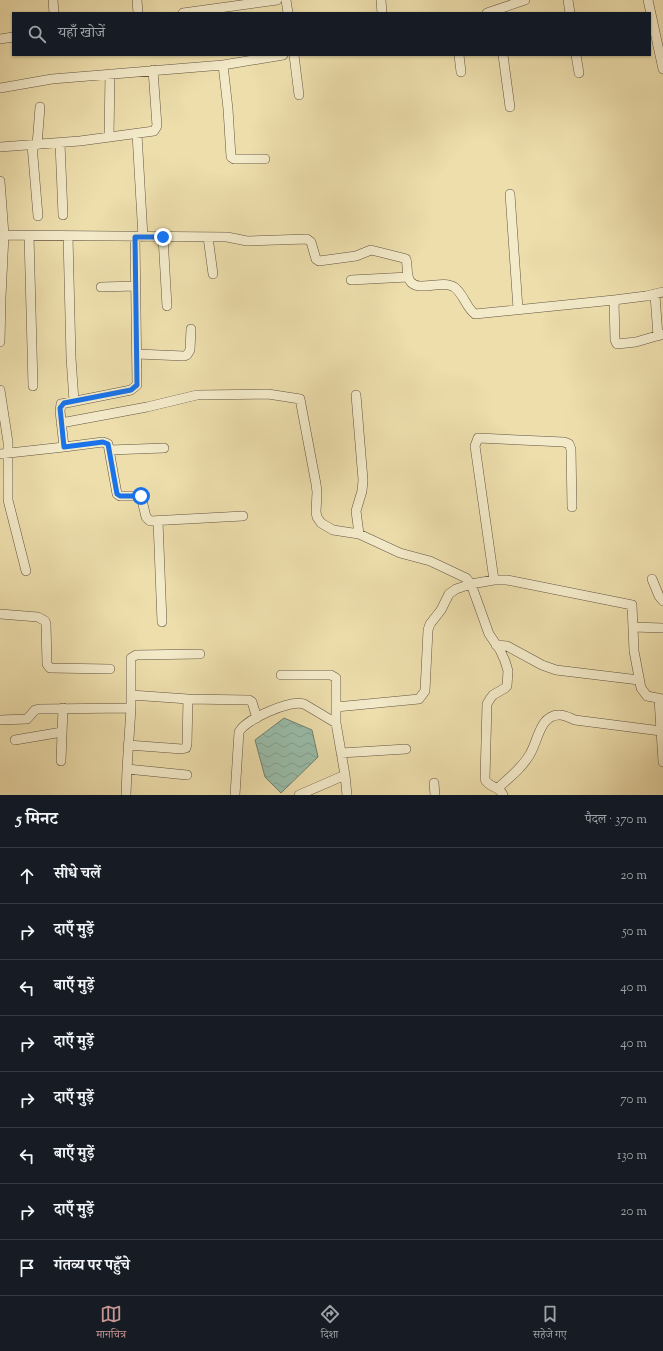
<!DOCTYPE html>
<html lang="hi">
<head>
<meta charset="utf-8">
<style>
  :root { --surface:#171b24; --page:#20242c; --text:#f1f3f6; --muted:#9ea1a6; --line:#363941; --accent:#c59692 }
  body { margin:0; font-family:"Sorts Mill Goudy","Noto Serif Devanagari",serif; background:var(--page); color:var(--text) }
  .stop { position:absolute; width:12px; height:12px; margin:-9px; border:3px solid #1a73e8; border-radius:50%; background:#fff }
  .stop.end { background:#1a73e8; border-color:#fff; box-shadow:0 1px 4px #0008 }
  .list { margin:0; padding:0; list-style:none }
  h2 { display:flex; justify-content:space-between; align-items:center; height:52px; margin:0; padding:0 16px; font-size:17px }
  h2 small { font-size:13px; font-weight:400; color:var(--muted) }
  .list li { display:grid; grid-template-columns:26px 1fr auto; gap:12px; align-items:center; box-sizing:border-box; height:56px; padding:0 16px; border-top:1px solid var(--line) }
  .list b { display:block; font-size:15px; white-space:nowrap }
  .list em { font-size:13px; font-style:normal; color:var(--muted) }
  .icon { flex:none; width:22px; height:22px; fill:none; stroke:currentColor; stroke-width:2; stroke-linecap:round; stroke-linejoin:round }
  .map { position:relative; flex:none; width:663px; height:795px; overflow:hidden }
  .search { position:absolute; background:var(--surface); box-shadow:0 1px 3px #0004; left:12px; right:12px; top:12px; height:44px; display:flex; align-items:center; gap:10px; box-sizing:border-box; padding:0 14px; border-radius:0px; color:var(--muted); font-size:15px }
  .sheet { height:500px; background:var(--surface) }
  nav { display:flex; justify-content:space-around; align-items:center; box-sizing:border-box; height:56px; border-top:1px solid var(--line); background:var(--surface); font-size:11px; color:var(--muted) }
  nav a { display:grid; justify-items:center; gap:2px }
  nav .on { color:var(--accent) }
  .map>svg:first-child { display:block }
  .water { fill:url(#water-waves); stroke:#718072 }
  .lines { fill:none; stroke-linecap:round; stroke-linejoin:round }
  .minor-casing { stroke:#625441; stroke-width:10 }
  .minor { stroke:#f3eac9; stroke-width:9 }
  .route { stroke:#1a73e8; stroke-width:5 }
</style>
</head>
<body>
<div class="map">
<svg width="663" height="795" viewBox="0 0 663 795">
  <defs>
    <pattern id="water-waves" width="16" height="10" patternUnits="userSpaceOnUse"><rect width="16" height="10" fill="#99bcaa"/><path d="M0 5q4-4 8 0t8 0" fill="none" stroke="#84a192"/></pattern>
  </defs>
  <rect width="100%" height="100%" fill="#eddeac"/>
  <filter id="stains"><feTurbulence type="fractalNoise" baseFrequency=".005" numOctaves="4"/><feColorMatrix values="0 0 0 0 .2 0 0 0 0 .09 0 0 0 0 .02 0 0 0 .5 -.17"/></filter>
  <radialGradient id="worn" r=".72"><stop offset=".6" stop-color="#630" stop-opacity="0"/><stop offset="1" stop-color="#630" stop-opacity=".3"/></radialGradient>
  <path class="water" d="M 284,718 L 312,730 L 318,757 L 281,793 L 265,777 L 255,740 Z"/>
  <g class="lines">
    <g class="minor-casing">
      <path id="minor" d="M 53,0 L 54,13
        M 137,0 L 138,13
        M 286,0 L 288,13
        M 381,0 L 382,13
        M 568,0 L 570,13
        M 648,0 L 663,69
        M 183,13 L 277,0
        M 487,13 L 525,0
        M 0,39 L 13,37
        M 294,55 L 299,95
        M 459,55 L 461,72
        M 503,55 L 510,107
        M 576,55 L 579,73
        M 223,65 L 228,109 L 231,157 L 234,159 L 265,159
        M 0,88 L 52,79 L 223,65 L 283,55
        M 137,134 L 143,237
        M 109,137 L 110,74
        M 60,143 L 63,215
        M 32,145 L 38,216
        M 37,145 L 40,107
        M 0,147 L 80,141 L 154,131 L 157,126 L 153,70
        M 0,181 L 4,235 L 1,297 L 0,342
        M 510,194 L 518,309
        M 4,235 L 227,237 L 247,241 L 307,239 L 311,242 L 316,259 L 319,261 L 356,256 L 371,250 L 403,258 L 406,259 C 408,266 406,275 410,281 C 418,293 442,279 454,287 C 464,294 466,308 475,314 L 614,300 L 646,296 L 663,292
        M 29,235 L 33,386
        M 68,236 L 71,358 L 74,401
        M 163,237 L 167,306
        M 208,237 L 213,274
        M 351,280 L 408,277
        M 101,287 L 136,286
        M 655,295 L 658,336
        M 614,300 L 615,340 L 617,344 L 636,342 L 663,334
        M 137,354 L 184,356 L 187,355 L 190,350 L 191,329
        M 0,390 L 8,442 L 8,500 L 26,571
        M 356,395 L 363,480 L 362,491 L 356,511 L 359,534
        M 61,423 L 147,407 L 197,395 L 268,394 L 300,399 L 316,484 L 317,492 L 316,512 L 317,517 L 321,523 L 333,530 L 359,534 L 400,553 L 430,561 L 466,578 L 471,584 L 489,634 L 500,650 L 505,661 L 508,671 L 507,686 L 505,688 L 493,695 L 490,699 L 487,704 L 485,779 C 488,788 499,785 503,795
        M 64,447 L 103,442 L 108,444 L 117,494 L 120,496 L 141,496 L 146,517 L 150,521 L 243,516
        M 110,450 L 164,448
        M 0,454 L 64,447 L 60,411 L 61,404 L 131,390 L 137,385 L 135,237
        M 158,521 L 162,622
        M 652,579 L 659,596 L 663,601
        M 494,580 L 475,446 L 478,438 L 564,442 L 569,444 L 571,449 L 572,507
        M 0,614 L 38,617 L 45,621 L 46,624 L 47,664 L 50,668 L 110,669
        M 633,627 L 663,628
        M 496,645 L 507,646 L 542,665 L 556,670 L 639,680
        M 281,675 L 331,675 L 336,678 L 336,723 L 345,775 L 347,795
        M 131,695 L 188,699 L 249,700 L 252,702 L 257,718
        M 659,699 L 663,762
        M 336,707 L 419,699 L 425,691 L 428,630 L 430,624 L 441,610 L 449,594 L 456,589 L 471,584 L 494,580 L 507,580 L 632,605 L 634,651 L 641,688 L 647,696 L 663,699
        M 0,720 L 27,719 L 35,710 L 39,709 L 131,708
        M 15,740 L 62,732
        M 128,745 L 182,749 L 186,748 L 187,744 L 188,699
        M 341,753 L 406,749
        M 61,761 L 63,708
        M 127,769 L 187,775
        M 434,783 L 435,795
        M 498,788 C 509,778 523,767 530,754 C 538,741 540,714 560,715 C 565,715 570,718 575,720 L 661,731
        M 126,795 L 127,769 L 131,708 L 131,658 L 136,655 L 200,654
        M 235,795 L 239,732 C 245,720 290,699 304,704 L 336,723
        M 299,795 L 345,775"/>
    </g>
    <use href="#minor" class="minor"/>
  </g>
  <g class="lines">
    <path class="route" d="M 141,496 L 120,496 L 117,494 L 108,444 L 103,442 L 64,447 L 60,408 L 64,403 L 131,390 L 137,385 L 135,237 L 163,237"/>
  </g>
  <rect width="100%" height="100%" filter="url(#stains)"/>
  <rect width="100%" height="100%" fill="url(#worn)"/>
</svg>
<div class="stop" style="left:141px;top:496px"></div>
<div class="stop end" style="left:163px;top:237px"></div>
<div class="search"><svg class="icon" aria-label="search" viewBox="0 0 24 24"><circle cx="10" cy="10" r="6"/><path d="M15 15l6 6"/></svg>यहाँ खोजें</div>
</div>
<section class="sheet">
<h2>5 मिनट<small>पैदल · 370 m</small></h2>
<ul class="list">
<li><svg class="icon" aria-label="ahead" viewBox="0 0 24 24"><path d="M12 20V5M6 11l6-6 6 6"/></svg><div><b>सीधे चलें</b></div><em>20 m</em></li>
<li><svg class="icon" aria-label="right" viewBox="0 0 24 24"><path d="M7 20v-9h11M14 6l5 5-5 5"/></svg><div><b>दाएँ मुड़ें</b></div><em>50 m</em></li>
<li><svg class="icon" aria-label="left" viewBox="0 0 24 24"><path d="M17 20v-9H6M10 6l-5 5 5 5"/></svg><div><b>बाएँ मुड़ें</b></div><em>40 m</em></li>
<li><svg class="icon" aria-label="right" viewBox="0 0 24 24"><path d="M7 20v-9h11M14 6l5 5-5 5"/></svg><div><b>दाएँ मुड़ें</b></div><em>40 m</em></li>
<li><svg class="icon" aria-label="right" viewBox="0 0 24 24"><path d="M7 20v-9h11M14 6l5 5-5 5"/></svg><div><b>दाएँ मुड़ें</b></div><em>70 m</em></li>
<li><svg class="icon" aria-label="left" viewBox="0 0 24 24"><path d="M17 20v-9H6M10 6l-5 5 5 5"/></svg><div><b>बाएँ मुड़ें</b></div><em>130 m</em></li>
<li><svg class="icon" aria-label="right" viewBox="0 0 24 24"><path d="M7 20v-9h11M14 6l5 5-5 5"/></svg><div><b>दाएँ मुड़ें</b></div><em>20 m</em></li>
<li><svg class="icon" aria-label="arrive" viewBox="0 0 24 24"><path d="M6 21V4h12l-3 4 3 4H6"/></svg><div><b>गंतव्य पर पहुँचे</b></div></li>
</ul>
</section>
<nav>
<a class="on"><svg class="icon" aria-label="map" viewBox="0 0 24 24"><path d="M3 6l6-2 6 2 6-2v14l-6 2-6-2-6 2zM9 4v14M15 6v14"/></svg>मानचित्र</a>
<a><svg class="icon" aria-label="directions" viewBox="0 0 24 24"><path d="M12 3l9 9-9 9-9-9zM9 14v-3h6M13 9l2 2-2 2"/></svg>दिशा</a>
<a><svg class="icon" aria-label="saved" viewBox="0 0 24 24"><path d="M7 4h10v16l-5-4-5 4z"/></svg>सहेजे गए</a>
</nav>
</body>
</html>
